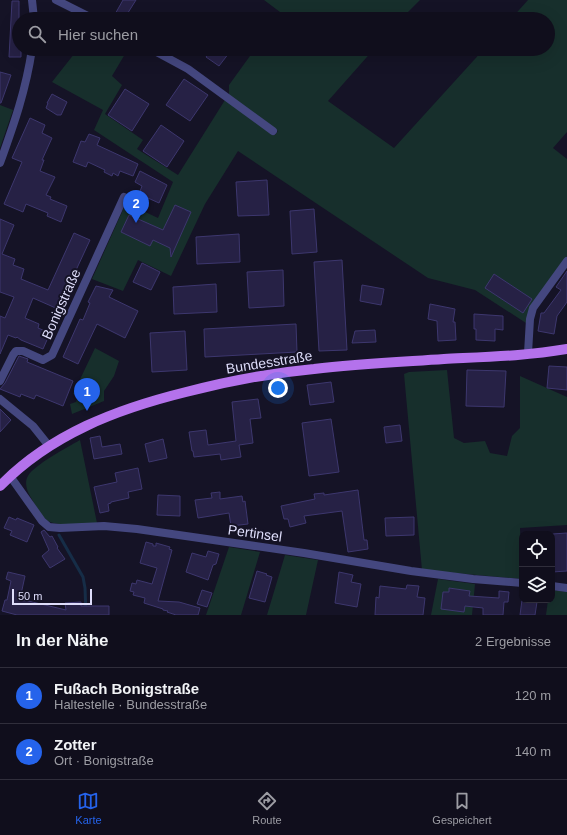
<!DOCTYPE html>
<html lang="de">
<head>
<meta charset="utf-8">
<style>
  :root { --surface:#100e1c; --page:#191725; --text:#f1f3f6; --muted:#9c9ca3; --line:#302e3b; --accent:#2563eb }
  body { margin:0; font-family:Arial,sans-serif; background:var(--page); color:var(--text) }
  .controls { position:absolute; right:12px; bottom:12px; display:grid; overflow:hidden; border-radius:8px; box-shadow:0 4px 16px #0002 }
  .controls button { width:36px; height:36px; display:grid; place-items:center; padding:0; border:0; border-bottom:1px solid var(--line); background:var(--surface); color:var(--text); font:20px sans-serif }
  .scale { position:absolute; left:12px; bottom:10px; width:80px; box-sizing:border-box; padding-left:4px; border:2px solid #deddfa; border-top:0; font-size:11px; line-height:14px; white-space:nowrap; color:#deddfa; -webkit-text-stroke:3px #151326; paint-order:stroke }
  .you { position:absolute; left:278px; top:388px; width:14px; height:14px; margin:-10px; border:3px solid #fff; border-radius:50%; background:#1a73e8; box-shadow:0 0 0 6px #1a73e833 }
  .badge { display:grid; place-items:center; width:26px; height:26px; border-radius:50%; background:var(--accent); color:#fff; font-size:13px; font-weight:700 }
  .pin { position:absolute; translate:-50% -33px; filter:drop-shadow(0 1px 2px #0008) }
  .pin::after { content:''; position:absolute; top:21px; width:14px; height:12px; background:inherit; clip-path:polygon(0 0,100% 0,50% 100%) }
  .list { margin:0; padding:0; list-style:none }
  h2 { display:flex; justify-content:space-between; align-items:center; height:52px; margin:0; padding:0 16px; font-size:17px }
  h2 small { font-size:13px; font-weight:400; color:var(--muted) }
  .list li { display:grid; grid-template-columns:26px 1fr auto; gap:12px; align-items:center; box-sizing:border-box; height:56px; padding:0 16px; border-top:1px solid var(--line) }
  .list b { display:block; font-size:15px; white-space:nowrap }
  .list p { margin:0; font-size:13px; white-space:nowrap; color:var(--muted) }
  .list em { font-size:13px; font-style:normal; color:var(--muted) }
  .icon { flex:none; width:22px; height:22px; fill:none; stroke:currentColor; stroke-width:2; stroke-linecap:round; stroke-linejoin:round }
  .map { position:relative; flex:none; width:567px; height:615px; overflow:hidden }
  .search { position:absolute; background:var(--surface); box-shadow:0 4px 16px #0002; left:12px; right:12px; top:12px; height:44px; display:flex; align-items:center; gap:10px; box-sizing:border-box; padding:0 14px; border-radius:22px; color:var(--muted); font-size:15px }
  .sheet { height:164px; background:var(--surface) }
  nav { display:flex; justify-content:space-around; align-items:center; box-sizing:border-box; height:56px; border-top:1px solid var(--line); background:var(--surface); font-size:11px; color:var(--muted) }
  nav a { display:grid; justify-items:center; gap:2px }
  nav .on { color:var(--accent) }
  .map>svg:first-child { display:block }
  .green { fill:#172f2c }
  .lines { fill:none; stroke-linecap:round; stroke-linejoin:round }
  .stream { stroke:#162d47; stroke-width:3 }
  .building { fill:#262145; stroke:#3d376e }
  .minor { stroke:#44477f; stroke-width:8 }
  .primary { stroke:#b472ec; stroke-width:10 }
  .labels { text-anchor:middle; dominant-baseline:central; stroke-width:4; stroke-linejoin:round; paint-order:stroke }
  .street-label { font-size:14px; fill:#deddfa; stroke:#151326 }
</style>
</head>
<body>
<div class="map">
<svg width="567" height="615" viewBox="0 0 567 615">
  <rect width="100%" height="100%" fill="#151326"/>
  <path class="green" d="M 264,0 L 420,0 L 401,19 L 276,19 L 280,12 Z
    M 528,0 L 567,0 L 567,132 L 553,148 L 567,159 L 567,256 L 530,309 L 526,323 L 475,290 L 428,278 L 238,151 L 205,204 L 171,276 L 138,260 L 123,291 L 92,279 L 126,203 L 158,218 L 173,182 L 94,130 L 103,110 L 52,82 L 78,49 L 128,49 L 112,76 L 122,85 L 105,114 L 143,140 L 137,149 L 178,175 L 225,100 L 275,135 L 278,131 L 229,95 L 229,85 L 255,49 L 374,49 L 328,101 L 394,148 L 484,49 L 548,49 L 548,19 L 511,19 Z
    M 0,105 L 13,110 L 0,148 Z
    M 95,348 L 119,361 L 114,376 L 104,391 L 104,401 L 72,414 L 70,404 L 76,402 L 78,395 L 73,394 Z
    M 447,370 L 454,438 L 464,443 L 485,441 L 490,453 L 507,456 L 512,436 L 520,428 L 520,376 L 567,397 L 567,525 L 520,528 L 522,579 L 422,570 L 404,374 L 409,372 Z
    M 80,440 L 97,523 C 84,523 59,527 48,521 C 40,516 35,504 30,496 C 27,491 24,482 28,476 C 34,465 68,447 80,440 Z
    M 229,547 L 260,552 L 241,615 L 206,615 Z
    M 285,555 L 318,560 L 306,615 L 267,615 Z
    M 438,579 L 475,584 L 472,615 L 431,615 Z
    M 552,590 L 567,592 L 567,615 L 546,615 L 548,600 L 552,600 Z"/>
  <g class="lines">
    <path class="stream" d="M 59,535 L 83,577 L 85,588 L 86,615"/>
  </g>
  <path class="building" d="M 123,0 L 136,0 L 124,19 L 119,19 L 114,16 Z
    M 12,1 L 19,1 L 19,49 L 21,49 L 21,57 L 9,57 Z
    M 212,49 L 222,49 L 229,53 L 219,66 L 206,57 Z
    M 0,72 L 11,75 L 1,103 L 0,103 Z
    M 184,79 L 208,95 L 190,121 L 166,105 Z
    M 125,89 L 149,104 L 132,131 L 108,115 Z
    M 52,94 L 67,102 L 61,115 L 57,115 L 46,108 L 48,103 L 47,103 Z
    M 30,118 L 45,125 L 42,133 L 52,138 L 42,160 L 44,160 L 40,171 L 55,177 L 46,195 L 51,197 L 50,199 L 67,206 L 61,222 L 47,216 L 48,213 L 26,204 L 23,212 L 4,204 L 22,162 L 12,158 Z
    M 161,125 L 184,141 L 167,167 L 143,151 Z
    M 89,134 L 100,138 L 97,145 L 138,164 L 133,176 L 120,171 L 118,176 L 113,173 L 112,176 L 104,172 L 105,170 L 88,162 L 86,167 L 73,162 L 81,141 L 85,142 Z
    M 140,171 L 167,185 L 159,203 L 139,194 L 142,186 L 135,182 Z
    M 267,180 L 269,215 L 238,216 L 236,182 Z
    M 175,205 L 191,212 L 171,257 L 170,248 L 153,240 L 150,246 L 121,232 L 129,215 L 163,230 Z
    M 314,209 L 317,252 L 292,254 L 290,211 Z
    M 0,219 L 14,225 L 2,254 L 15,259 L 13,265 L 24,269 L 21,279 L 48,290 L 74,233 L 90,240 L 58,309 L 33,298 L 25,318 L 39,324 L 38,328 L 50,333 L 43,349 L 21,340 L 17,337 L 16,338 L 8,335 L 0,354 L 0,316 L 5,318 L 14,297 L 0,292 Z
    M 239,234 L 240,262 L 197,264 L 196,237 Z
    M 342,260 L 347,350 L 319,351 L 314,262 Z
    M 142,263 L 160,272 L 151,290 L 133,282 Z
    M 283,270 L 284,306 L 249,308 L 247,272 Z
    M 567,271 L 567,302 L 557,316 L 554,334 L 538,331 L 541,313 L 544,313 L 561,290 L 556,287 Z
    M 494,274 L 532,299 L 523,313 L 485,288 Z
    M 216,284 L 217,312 L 174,314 L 173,287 Z
    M 362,285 L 384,289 L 381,305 L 360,301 Z
    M 96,286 L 113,290 L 109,297 L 138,311 L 125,338 L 97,324 L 78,364 L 63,357 L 80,319 L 83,320 L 90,303 L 88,302 Z
    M 430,304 L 455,309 L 453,322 L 455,322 L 456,340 L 438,341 L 437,321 L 428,319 Z
    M 474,314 L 503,316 L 503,330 L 495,329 L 495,341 L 476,340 L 476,329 L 474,329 Z
    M 296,324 L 297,352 L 205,357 L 204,329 Z
    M 375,330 L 376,342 L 352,343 L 355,331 Z
    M 185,331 L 187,370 L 152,372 L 150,333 Z
    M 19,356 L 28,359 L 27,362 L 73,381 L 63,406 L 36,395 L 34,399 L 21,394 L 20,397 L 0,389 L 5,383 Z
    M 549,366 L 567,367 L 567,390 L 547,388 Z
    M 467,370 L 506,371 L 504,407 L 466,406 Z
    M 331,382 L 334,402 L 310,405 L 307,385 Z
    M 258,399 L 261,418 L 250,419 L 253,443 L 239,445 L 241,457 L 221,460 L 220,454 L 194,457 L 193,451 L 192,451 L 189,432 L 206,430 L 208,445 L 236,441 L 232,402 Z
    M 0,409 L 11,420 L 0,432 Z
    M 331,419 L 339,472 L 309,476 L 302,423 Z
    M 400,425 L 402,441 L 386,443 L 384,427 Z
    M 100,436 L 102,447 L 120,444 L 122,454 L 94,459 L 90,438 Z
    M 163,439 L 167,458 L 149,462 L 145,444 Z
    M 138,468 L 142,489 L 128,492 L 129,498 L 111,502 L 111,503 L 108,504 L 109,511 L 100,513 L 94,487 L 117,482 L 115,473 Z
    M 358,490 L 364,540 L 367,540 L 368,549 L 348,552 L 342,511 L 304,516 L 306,523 L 290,527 L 288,519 L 284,519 L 281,506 L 315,499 L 314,494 L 324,493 L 324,495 Z
    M 220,492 L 220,499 L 242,496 L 243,502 L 245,501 L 248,524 L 231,526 L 229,513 L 198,518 L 195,500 L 212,498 L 211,493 Z
    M 158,495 L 180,496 L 180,516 L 157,515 Z
    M 9,517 L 16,520 L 17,518 L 34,525 L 27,542 L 10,535 L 12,531 L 4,528 Z
    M 414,517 L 414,535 L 386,536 L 385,518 Z
    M 44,530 L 50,537 L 52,536 L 58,547 L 57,548 L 65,559 L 50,568 L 42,556 L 49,550 L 41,532 Z
    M 567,533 L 567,571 L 552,572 L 552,534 Z
    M 146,542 L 153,544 L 153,546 L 156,546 L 156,543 L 170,547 L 169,549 L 172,550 L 158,601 L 179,602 L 200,608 L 198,615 L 176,615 L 167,612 L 168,611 L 163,610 L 163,609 L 144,603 L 145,598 L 133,595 L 134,592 L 130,591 L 132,583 L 136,584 L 137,580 L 152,584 L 157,568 L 140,563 Z
    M 208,551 L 219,554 L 216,564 L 213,565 L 208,580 L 186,572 L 192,553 L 206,557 Z
    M 257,571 L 267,574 L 266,575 L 272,577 L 265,602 L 249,598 Z
    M 8,572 L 25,576 L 20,599 L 66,610 L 65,603 L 81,602 L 81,606 L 109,606 L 109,615 L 17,615 L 2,611 L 5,600 L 7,600 L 11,581 L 6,579 Z
    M 339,572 L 353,575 L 351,582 L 361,584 L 357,607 L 335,603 Z
    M 407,585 L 419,586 L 417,597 L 425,598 L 423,615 L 375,615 L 376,597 L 379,598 L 380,586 L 406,589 Z
    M 449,588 L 470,591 L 469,596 L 499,598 L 499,591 L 509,592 L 508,602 L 504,602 L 503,615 L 483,615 L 483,608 L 465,606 L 464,612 L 441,609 L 443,592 L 449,592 Z
    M 202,590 L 212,593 L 207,607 L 197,604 Z
    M 522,600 L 537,602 L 535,615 L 520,615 Z"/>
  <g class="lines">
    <path class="minor" d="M 32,0 L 34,19
      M 56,0 L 94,19
      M 151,49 L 188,69 L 273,131
      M 0,163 C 14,124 26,90 32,49
      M 528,353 L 530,319 L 533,308 L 567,261
      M 0,381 L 13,355 L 16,351 L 23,351 L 43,360 L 52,355 L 124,197
      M 0,399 L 33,426 L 49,446
      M 10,476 L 42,521 L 49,527 L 60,528 L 104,526 L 137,529 L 304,553 L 411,571 L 473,579 L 522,583
      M 552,586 L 567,588"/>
    <path class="primary" d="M 0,486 C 51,434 117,409 186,392 C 228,381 271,373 314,369 C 357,364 400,362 444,359 C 484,357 527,356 567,349"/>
  </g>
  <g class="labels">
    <g class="street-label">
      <text transform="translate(61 304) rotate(-66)">Bonigstraße</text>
      <text transform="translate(269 362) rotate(-9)">Bundesstraße</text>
      <text transform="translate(255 533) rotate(8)">Pertinsel</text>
    </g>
  </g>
</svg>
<div class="controls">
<button><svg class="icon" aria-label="locate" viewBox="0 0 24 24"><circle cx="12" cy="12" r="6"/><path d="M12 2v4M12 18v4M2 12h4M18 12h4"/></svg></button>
<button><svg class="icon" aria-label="layers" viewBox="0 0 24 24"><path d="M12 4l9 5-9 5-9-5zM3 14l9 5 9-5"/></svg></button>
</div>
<div class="scale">50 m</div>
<div class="you"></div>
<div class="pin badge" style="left:87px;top:411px">1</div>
<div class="pin badge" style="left:136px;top:223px">2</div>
<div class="search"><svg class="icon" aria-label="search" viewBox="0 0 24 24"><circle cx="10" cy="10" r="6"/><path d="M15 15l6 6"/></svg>Hier suchen</div>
</div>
<section class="sheet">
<h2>In der Nähe<small>2 Ergebnisse</small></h2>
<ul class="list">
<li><span class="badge">1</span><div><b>Fußach Bonigstraße</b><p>Haltestelle · Bundesstraße</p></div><em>120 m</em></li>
<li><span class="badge">2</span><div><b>Zotter</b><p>Ort · Bonigstraße</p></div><em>140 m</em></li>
</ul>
</section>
<nav>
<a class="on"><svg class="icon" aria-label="map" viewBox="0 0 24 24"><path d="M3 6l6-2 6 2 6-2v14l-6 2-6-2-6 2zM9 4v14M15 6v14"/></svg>Karte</a>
<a><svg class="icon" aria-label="directions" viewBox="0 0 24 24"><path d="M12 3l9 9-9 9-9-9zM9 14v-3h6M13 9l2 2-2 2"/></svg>Route</a>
<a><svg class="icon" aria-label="saved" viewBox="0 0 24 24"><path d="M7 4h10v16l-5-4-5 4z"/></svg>Gespeichert</a>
</nav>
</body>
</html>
